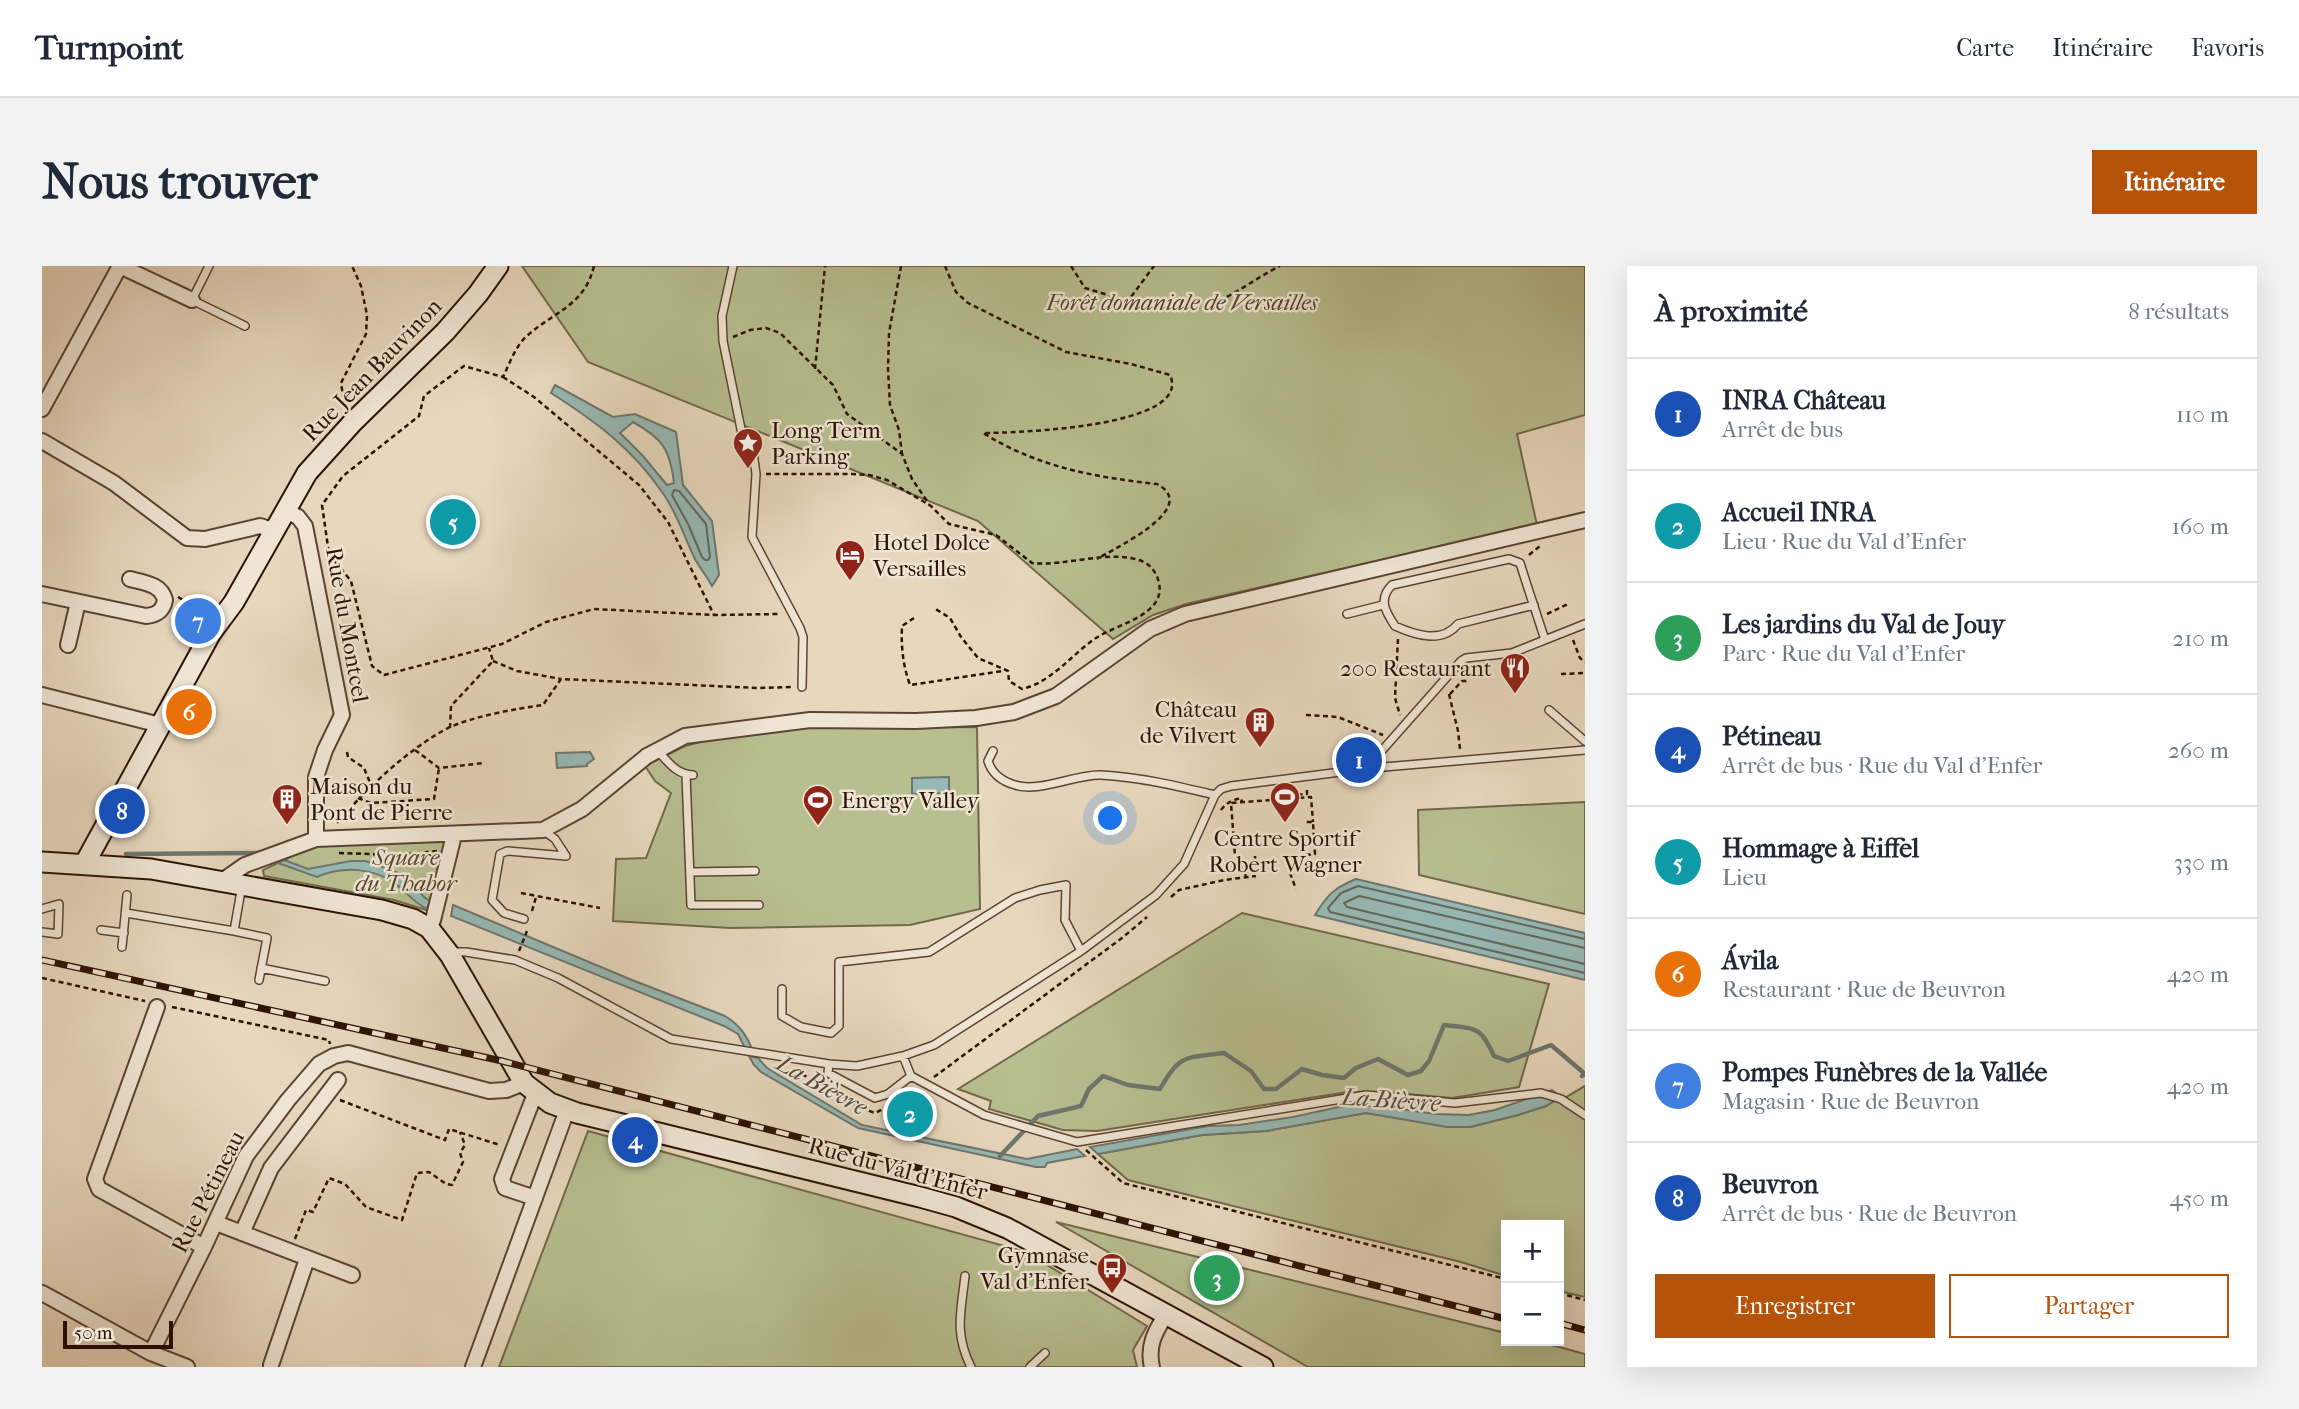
<!DOCTYPE html>
<html lang="fr">
<head>
<meta charset="utf-8">
<style>
  :root { --surface:#fff; --page:#f2f2f3; --text:#1f2937; --muted:#747a83; --line:#e0e1e3; --accent:#b45309 }
  body { margin:0; font-family:"IM FELL French Canon",serif; background:var(--page); color:var(--text) }
  .controls { position:absolute; right:21px; bottom:21px; display:grid; overflow:hidden; border-radius:0px; box-shadow:0 7px 28px #0002 }
  .controls button { width:63px; height:63px; display:grid; place-items:center; padding:0; border:0; border-bottom:2px solid var(--line); background:var(--surface); color:var(--text); font:35px sans-serif }
  .scale { position:absolute; left:21px; bottom:18px; width:110px; box-sizing:border-box; padding-left:7px; border:4px solid #2d1203; border-top:0; font-size:19px; line-height:24px; white-space:nowrap; color:#2d1203; -webkit-text-stroke:5px #efe5d4; paint-order:stroke }
  .you { position:absolute; left:1069px; top:553px; width:24px; height:24px; margin:-18px; border:5px solid #fff; border-radius:50%; background:#1a73e8; box-shadow:0 0 0 10px #1a73e833 }
  .badge { display:grid; place-items:center; width:46px; height:46px; border-radius:50%; background:var(--accent); color:#fff; font-size:23px; font-weight:700 }
  .pin { position:absolute; translate:-50% -50%; border:4px solid #fff; box-shadow:0 2px 7px #0006 }
  .list { margin:0; padding:0; list-style:none }
  h2 { display:flex; justify-content:space-between; align-items:center; height:91px; margin:0; padding:0 28px; font-size:30px }
  h2 small { font-size:23px; font-weight:400; color:var(--muted) }
  .list li { display:grid; grid-template-columns:46px 1fr auto; gap:21px; align-items:center; box-sizing:border-box; height:112px; padding:0 28px; border-top:2px solid var(--line) }
  .list b { display:block; font-size:26px; white-space:nowrap }
  .list p { margin:0; font-size:23px; white-space:nowrap; color:var(--muted) }
  .list em { font-size:23px; font-style:normal; color:var(--muted) }
  .actions { display:flex; gap:14px; padding:21px 28px }
  .actions a { flex:1; padding:16px 0; border:2px solid var(--accent); border-radius:0px; text-align:center; font-size:24px; color:var(--accent) }
  .actions .main { background:var(--accent); color:#fff }
  .map { position:relative; flex:none; width:1543px; height:1101px; overflow:hidden; border-radius:0px }
  header { display:flex; align-items:center; gap:42px; box-sizing:border-box; height:98px; padding:0 35px; background:var(--surface); border-bottom:2px solid var(--line) }
  header strong { font-size:33px }
  nav { display:flex; gap:38px; margin-inline-start:auto; font-size:24px }
  .intro { display:flex; align-items:center; justify-content:space-between; box-sizing:border-box; height:168px; padding:0 42px }
  h1 { margin:0; font-size:49px }
  .button { padding:18px 32px; border-radius:0px; background:var(--accent); color:#fff; font-size:24px; font-weight:700 }
  main { display:flex; gap:42px; padding:0 42px }
  aside { flex:1; background:var(--surface); border-radius:0px; box-shadow:0 7px 28px #0002 }
  .map>svg:first-child { display:block }
  .green { fill:#b7be90; stroke:#72684a; stroke-width:2 }
  .water { fill:#97b9b5; stroke:#6d766e; stroke-width:2; fill-rule:evenodd }
  .lines { fill:none; stroke-linecap:round; stroke-linejoin:round }
  .shore { stroke:#62665c; stroke-width:2 }
  .stream { stroke:#6d766e; stroke-width:4.5 }
  .lane-casing { stroke:#5c4332; stroke-width:10 }
  .street-casing { stroke:#5c4332; stroke-width:18 }
  .secondary-casing { stroke:#2d1203; stroke-width:23 }
  .path { stroke:#2d1203; stroke-width:2.5; stroke-dasharray:5 3.5; stroke-linecap:butt }
  .lane { stroke:#efe5d4; stroke-width:7 }
  .street { stroke:#efe5d4; stroke-width:14 }
  .secondary { stroke:#efe5d4; stroke-width:19 }
  .rail-casing { stroke:#2d1203; stroke-width:7 }
  .rail { stroke:#efe5d4; stroke-width:4.5; stroke-dasharray:13; stroke-linecap:butt }
  .labels { text-anchor:middle; dominant-baseline:central; stroke-width:5; stroke-linejoin:round; paint-order:stroke }
  .park-label { font-size:23px; font-style:italic; fill:#56462d; stroke:#efe5d4 }
  .street-label { font-size:23px; fill:#2d1203; stroke:#efe5d4 }
  .poi-label { font-size:23px; fill:#2d1203; stroke:#efe5d4; text-anchor:start }
  .water-label { font-size:24px; font-style:italic; fill:#524c41; stroke:#efe5d4 }
</style>
</head>
<body>
<header>
<strong>Turnpoint</strong>
<nav><a>Carte</a><a>Itinéraire</a><a>Favoris</a></nav>
</header>
<div class="intro"><h1>Nous trouver</h1><a class="button">Itinéraire</a></div>
<main>
<div class="map">
<svg width="1543" height="1101" viewBox="0 0 1543 1101">
  <rect width="100%" height="100%" fill="#e7d7bd"/>
  <filter id="stains"><feTurbulence type="fractalNoise" baseFrequency=".00286" numOctaves="4"/><feColorMatrix values="0 0 0 0 .2 0 0 0 0 .09 0 0 0 0 .02 0 0 0 .5 -.17"/></filter>
  <radialGradient id="worn" r=".72"><stop offset=".6" stop-color="#630" stop-opacity="0"/><stop offset="1" stop-color="#630" stop-opacity=".3"/></radialGradient>
  <path class="green" d="M 480,0 L 1543,0 L 1543,149 L 1475,168 L 1495,259 L 1144,338 L 1111,349 L 1071,373 L 936,255 L 546,96 Z
    M 935,461 L 938,643 L 868,659 L 688,662 L 571,655 L 574,593 L 604,592 L 629,527 L 613,515 L 603,500 L 643,480 L 670,473 L 761,462 Z
    M 1543,536 L 1543,648 L 1377,609 L 1376,544 Z
    M 412,569 L 384,644 L 352,634 L 222,610 L 221,604 L 275,578 Z
    M 1200,647 L 1507,718 L 1477,821 L 1410,832 L 1343,826 L 1306,826 L 1055,865 L 1021,864 L 947,843 L 949,835 L 916,823 Z
    M 1543,820 L 1543,1031 L 1517,1025 L 1517,959 L 1464,959 L 1464,1010 L 1419,996 L 1086,914 L 1056,888 L 1160,869 L 1224,865 L 1324,847 L 1428,861 L 1476,849 L 1504,840 L 1519,831 L 1519,834 Z
    M 546,865 L 984,986 L 1105,1060 L 1091,1084 L 1095,1101 L 457,1101 Z
    M 1014,956 L 1464,1067 L 1464,1075 L 1495,1075 L 1543,1088 L 1543,1101 L 1266,1101 Z"/>
  <path class="water" d="M 513,119 L 571,151 L 593,148 L 634,166 L 641,219 L 670,255 L 677,309 L 670,320 C 665,311 658,302 653,293 C 642,271 635,246 620,226 C 590,182 553,155 509,127 ZM 591,156 C 620,172 628,183 632,217 L 625,219 L 601,190 L 578,167 Z
    M 548,486 L 552,493 L 545,498 L 545,500 L 515,502 L 514,487 Z
    M 907,511 L 907,527 L 870,528 L 870,512 Z
    M 242,594 L 266,603 L 309,595 L 323,595 L 333,598 L 364,610 L 382,631 L 388,635 L 385,643 C 372,637 366,627 355,619 C 332,601 300,600 275,611 L 236,597 Z
    M 1314,613 L 1543,667 L 1543,714 L 1273,649 C 1285,629 1292,622 1314,613 Z
    M 411,639 L 590,714 L 683,750 C 697,759 704,768 710,783 L 703,782 L 696,768 L 682,760 L 409,650 Z
    M 707,790 L 716,792 L 725,802 L 820,859 L 985,893 L 1035,883 L 1043,890 L 1005,897 L 1003,901 L 994,901 L 816,862 L 719,806 L 712,799 Z
    M 1510,824 L 1519,831 L 1504,840 L 1476,849 L 1428,861 L 1405,861 L 1324,847 L 1224,865 L 1160,869 L 1056,888 L 1048,881 L 1166,860 L 1197,859 L 1251,851 L 1301,840 L 1337,840 L 1394,848 L 1427,849 L 1453,844 Z"/>
  <g class="lines">
    <path class="shore" d="M 632,224 L 637,225 L 664,258 L 668,291 L 666,294 L 663,294 L 660,291 L 646,258 L 630,229 Z
      M 1543,673 L 1316,620 L 1299,627 L 1286,642 L 1288,646 L 1543,707
      M 1543,682 L 1317,630 L 1302,637 L 1305,641 L 1543,698"/>
    <path class="stream" d="M 84,588 L 217,587
      M 958,890 L 996,850 L 1039,840 L 1047,823 L 1061,810 L 1086,819 L 1118,823 C 1138,787 1144,792 1182,787 L 1209,805 L 1222,823 L 1234,823 L 1260,803 L 1280,809 L 1302,812 L 1314,802 L 1336,793 L 1366,809 L 1379,805 L 1387,795 L 1402,759 C 1434,763 1438,759 1452,790 L 1466,795 L 1509,779 L 1543,808 L 1540,810"/>
    <g class="lane-casing">
      <path id="lane" d="M 167,0 L 150,34 L 203,60
        M 691,0 L 680,50 L 681,75 L 700,168 L 710,178 L 714,208 L 710,271 L 758,362 L 761,371 L 760,421
        M 1492,339 L 1416,358 C 1400,378 1373,369 1353,360 C 1343,345 1336,333 1350,319 L 1467,293 L 1478,297 C 1486,323 1495,349 1503,374
        M 1305,348 L 1341,339
        M 1507,444 L 1543,475
        M 616,485 C 626,496 635,509 651,509
        M 951,485 L 946,495 C 950,508 959,515 973,519 C 998,527 1033,508 1059,509 C 1098,511 1135,520 1173,529
        M 1330,502 L 1336,489 L 1419,395 L 1424,392 L 1470,387 L 1543,358
        M 644,509 L 649,639 L 717,639
        M 648,606 L 713,605
        M 0,643 L 17,638 L 16,668 L 0,666
        M 84,647 L 192,665 L 200,619
        M 482,653 L 462,647 L 450,634 L 458,588 L 465,585 L 524,590 L 513,573 L 501,564
        M 59,664 L 82,667
        M 192,665 L 225,672 L 217,714
        M 80,681 L 85,629
        M 409,689 L 415,686 L 424,686 L 473,694 L 516,712 L 629,773 L 787,798 L 815,800 L 861,790 L 892,779 L 1039,685 L 1114,629 L 1142,598 L 1173,529 L 1179,523 L 1189,520 L 1330,502 L 1543,484
        M 219,702 L 283,715
        M 740,723 L 740,750 L 759,761 L 789,767 L 797,760 L 797,696 L 887,686 L 973,632 L 998,624 L 1024,619 L 1023,654 L 1039,685
        M 861,790 L 869,810 L 942,849 L 1035,876 L 1324,829 L 1413,837 L 1499,827 L 1519,833 L 1543,849
        M 787,798 L 786,807 L 833,832 L 846,828 L 869,810
        M 923,1010 C 919,1046 912,1067 929,1101
        M 988,1101 L 1003,1087"/>
    </g>
    <g class="street-casing">
      <path id="street" d="M 0,143 L 78,0 L 150,34
        M 0,175 L 72,217 L 145,272 L 163,273 L 218,260 L 231,264
        M 243,244 L 256,251 L 263,260 L 300,449 L 283,484 L 274,511 L 274,573
        M 0,328 L 104,350 C 115,349 121,345 123,334 C 119,318 103,317 88,313
        M 26,379 L 36,336
        M 0,429 L 118,459
        M 180,615 L 203,599 L 274,573 L 501,564 L 540,543 L 605,490 L 643,470 L 768,454 L 874,455 L 934,452 L 972,446 L 1014,430 L 1108,363 L 1143,348 L 1543,254
        M 387,662 L 391,654 L 412,569
        M 115,741 L 53,913 L 57,923 L 162,981
        M 493,932 L 463,922 L 460,913 L 493,828
        M 174,957 L 310,1009
        M 200,967 L 229,902 L 296,814
        M 0,1027 L 109,1087 L 145,1101
        M 109,1087 L 162,981 L 204,890 L 246,834 L 277,798 L 292,790 L 306,787 L 447,825 L 464,824 L 482,817
        M 229,1099 L 265,993
        M 431,1101 L 525,844
        M 1110,1101 C 1105,1080 1113,1066 1124,1048"/>
    </g>
    <g class="secondary-casing">
      <path id="secondary" d="M 0,596 L 109,603 L 340,644 L 371,653 L 387,662 L 408,689 L 482,817 L 508,837 L 535,847 L 878,931 L 914,941 L 965,962 L 1221,1101
        M 43,597 L 169,367 L 192,336 L 265,207 L 311,156 L 403,66 L 436,28 L 456,0"/>
    </g>
    <path class="path" d="M 552,0 C 543,39 512,46 486,69 C 473,80 468,97 461,111 L 422,100 L 382,130 L 377,150 L 301,210 L 280,239 L 287,288 L 309,315 L 330,400 L 342,409 L 460,378 L 504,356 L 552,343 L 672,349 L 738,348
      M 859,0 L 847,67 L 846,103 L 848,139 L 857,164 L 860,188
      M 903,0 L 914,26 L 926,37 L 1024,86 L 1089,98 L 1128,109 C 1152,162 968,167 941,167 C 996,201 1051,211 1115,218 C 1160,242 1071,283 1055,293
      M 1029,0 L 1043,22 L 1086,35 L 1112,0
      M 1086,35 C 1104,37 1122,44 1140,44 C 1176,44 1207,15 1238,0
      M 691,71 L 708,64 L 724,62 L 738,67 L 791,119 L 805,148 L 860,188 L 870,213 L 887,238
      M 773,103 L 783,0
      M 461,111 L 492,131 L 597,219 L 626,256 L 672,349
      M 303,142 L 299,117 L 324,68 L 325,49 L 319,20 L 310,0
      M 724,208 L 810,208 L 827,209 L 845,214 L 889,240 L 907,258 L 954,269 L 990,297 C 1022,301 1071,282 1102,296 C 1110,300 1115,308 1117,317 C 1124,349 1075,358 1054,372 C 1029,389 1010,416 980,423 L 967,415 L 966,405 L 936,392 L 919,371 L 908,352 L 892,342
      M 1487,289 L 1498,280
      M 136,331 L 164,347
      M 1505,348 L 1528,337
      M 872,352 L 860,360 C 859,381 861,400 868,419 L 961,405
      M 1356,373 L 1353,432 L 1358,449
      M 1531,374 L 1538,392 L 1543,396
      M 451,395 L 475,405 L 519,413
      M 1519,408 L 1543,407
      M 1407,428 L 1416,465 L 1418,483
      M 1408,428 L 1420,415 L 1426,415
      M 1264,449 L 1296,451 L 1341,469
      M 408,462 L 409,440 L 451,395 L 447,382
      M 373,484 L 397,502 L 442,497
      M 305,486 L 306,491 L 322,502 L 329,519
      M 316,532 L 329,537 L 392,533 L 397,502
      M 1250,532 L 1250,529 L 1265,528 L 1265,522
      M 1179,544 C 1184,537 1190,534 1199,532 L 1200,536
      M 295,557 C 324,523 366,483 406,462 C 432,450 473,443 501,439 L 519,413 L 715,422 L 750,421
      M 297,587 L 357,589 L 395,585
      M 1213,590 L 1213,594
      M 1247,591 L 1273,588 L 1271,556 L 1262,556
      M 1248,607 L 1254,623
      M 1204,610 L 1193,590 L 1189,537 L 1269,531 L 1271,556
      M 479,627 L 558,642
      M 1129,631 L 1137,624 L 1182,614 L 1214,610
      M 490,645 L 494,631
      M 477,685 L 485,665
      M 0,712 L 103,735
      M 130,741 L 287,774 L 288,778
      M 752,805 C 781,816 803,838 833,847 L 845,841
      M 892,811 L 1080,672 L 1105,651
      M 860,833 L 872,825
      M 298,834 L 403,874 L 407,863 L 458,879
      M 1044,884 L 1081,917 L 1464,1013
      M 253,973 L 264,944 L 271,946 L 287,912 L 303,918 L 324,941 L 360,954 L 375,907 L 387,906 L 404,918 L 410,919 L 421,896 L 418,887 L 423,879 L 418,866
      M 1517,1027 L 1543,1034"/>
    <use href="#lane" class="lane"/>
    <use href="#street" class="street"/>
    <use href="#secondary" class="secondary"/>
    <g class="rail-casing">
      <path id="rail" d="M 0,694 L 460,795 L 1464,1053
        M 1517,1057 L 1543,1064"/>
    </g>
    <use href="#rail" class="rail"/>
  </g>
  <defs>
    <g id="sight-pin" transform="scale(1.575)"><path d="M0 17L-7.5 6A9.5 9.5 0 1 1 7.5 6Z" fill="#8f2418" stroke="#efe5d4"/><path d="M0-6L1.8-2.2L6-1.7L2.9 1.2L3.7 5.4L0 3.3L-3.7 5.4L-2.9 1.2L-6-1.7L-1.8-2.2Z" fill="#fff"/></g>
    <g id="hotel-pin" transform="scale(1.575)"><path d="M0 17L-7.5 6A9.5 9.5 0 1 1 7.5 6Z" fill="#8f2418" stroke="#efe5d4"/><path d="M-6-4.5h1.5V1H6V5H4.5V3h-9V5H-6ZM-4 0a1.8 1.8 0 1 1 3.6 0ZM.5 0V-2.5h3Q6-2.5 6 0Z" fill="#fff"/></g>
    <g id="restaurant-pin" transform="scale(1.575)"><path d="M0 17L-7.5 6A9.5 9.5 0 1 1 7.5 6Z" fill="#8f2418" stroke="#efe5d4"/><path d="M-5-6h1v4h1v-4h1v4h1v-4h1v5L-1.5 .5V6h-2V.5L-5-1ZM5-6V6H3V1.5H1.5Q1.5-4 5-6Z" fill="#fff"/></g>
    <g id="building-pin" transform="scale(1.575)"><path d="M0 17L-7.5 6A9.5 9.5 0 1 1 7.5 6Z" fill="#8f2418" stroke="#efe5d4"/><path d="M-4-6H4V6H1V3H-1V6H-4ZM-2.5-4.3h1.7v1.8h-1.7ZM.8-4.3h1.7v1.8H.8ZM-2.5-1h1.7V.8h-1.7ZM.8-1h1.7V.8H.8Z" fill="#fff"/></g>
    <g id="stadium-pin" transform="scale(1.575)"><path d="M0 17L-7.5 6A9.5 9.5 0 1 1 7.5 6Z" fill="#8f2418" stroke="#efe5d4"/><path d="M0-5a6.5 5 0 1 0 0 10a6.5 5 0 1 0 0-10ZM-3.5-1.8h7v3.6h-7Z" fill="#fff"/></g>
    <g id="bus-pin" transform="scale(1.575)"><path d="M0 17L-7.5 6A9.5 9.5 0 1 1 7.5 6Z" fill="#8f2418" stroke="#efe5d4"/><path d="M-5-6H5V4H4V6H2V4H-2V6H-4V4H-5ZM-3.5-4V0h7V-4ZM-3.5 1.2v1.5H-2V1.2ZM2 1.2v1.5H3.5V1.2Z" fill="#fff"/></g>
  </defs>
  <g fill-rule="evenodd">
    <use href="#sight-pin" x="706" y="177"/>
    <use href="#hotel-pin" x="808" y="289"/>
    <use href="#restaurant-pin" x="1473" y="402"/>
    <use href="#building-pin" x="1218" y="456"/>
    <use href="#stadium-pin" x="1243" y="531"/>
    <use href="#building-pin" x="245" y="533"/>
    <use href="#stadium-pin" x="776" y="534"/>
    <use href="#bus-pin" x="1070" y="1002"/>
  </g>
  <g class="labels">
    <g class="park-label">
      <text x="1140" y="36">Forêt domaniale de Versailles</text>
      <text x="364" y="591">Square<tspan x="364" dy="26">du Thabor</tspan></text>
    </g>
    <g class="street-label">
      <text transform="translate(330 104) rotate(-46)">Rue Jean Bauvinon</text>
      <text transform="translate(305 359) rotate(80)">Rue du Montcel</text>
      <text transform="translate(856 903) rotate(15)">Rue du Val d'Enfer</text>
      <text transform="translate(166 926) rotate(-63)">Rue Pétineau</text>
    </g>
    <g class="poi-label">
      <text x="729" y="164">Long Term<tspan x="729" dy="26">Parking</tspan></text>
      <text x="831" y="276">Hotel Dolce<tspan x="831" dy="26">Versailles</tspan></text>
      <text x="1450" y="402" text-anchor="end">200 Restaurant</text>
      <text x="1195" y="443" text-anchor="end">Château<tspan x="1195" dy="26">de Vilvert</tspan></text>
      <text x="268" y="520">Maison du<tspan x="268" dy="26">Pont de Pierre</tspan></text>
      <text x="799" y="534">Energy Valley</text>
      <text x="1243" y="572" text-anchor="middle">Centre Sportif<tspan x="1243" dy="26">Robert Wagner</tspan></text>
      <text x="1047" y="989" text-anchor="end">Gymnase<tspan x="1047" dy="26">Val d'Enfer</tspan></text>
    </g>
    <g class="water-label">
      <text transform="translate(780 819) rotate(29)">La Bièvre</text>
      <text transform="translate(1349 834) rotate(4)">La Bièvre</text>
    </g>
  </g>
  <rect width="100%" height="100%" filter="url(#stains)"/>
  <rect width="100%" height="100%" fill="url(#worn)"/>
</svg>
<div class="controls">
<button>+</button>
<button>−</button>
</div>
<div class="scale">50 m</div>
<div class="you"></div>
<div class="pin badge" style="left:1317px;top:494px;background:#1a4fb4">1</div>
<div class="pin badge" style="left:868px;top:848px;background:#0f9aa8">2</div>
<div class="pin badge" style="left:1175px;top:1012px;background:#2e9e5b">3</div>
<div class="pin badge" style="left:593px;top:874px;background:#1a4fb4">4</div>
<div class="pin badge" style="left:411px;top:256px;background:#0f9aa8">5</div>
<div class="pin badge" style="left:147px;top:446px;background:#e8710a">6</div>
<div class="pin badge" style="left:156px;top:355px;background:#3f7fe0">7</div>
<div class="pin badge" style="left:80px;top:545px;background:#1a4fb4">8</div>
</div>
<aside>
<h2>À proximité<small>8 résultats</small></h2>
<ul class="list">
<li><span class="badge" style="background:#1a4fb4">1</span><div><b>INRA Château</b><p>Arrêt de bus</p></div><em>110 m</em></li>
<li><span class="badge" style="background:#0f9aa8">2</span><div><b>Accueil INRA</b><p>Lieu · Rue du Val d'Enfer</p></div><em>160 m</em></li>
<li><span class="badge" style="background:#2e9e5b">3</span><div><b>Les jardins du Val de Jouy</b><p>Parc · Rue du Val d'Enfer</p></div><em>210 m</em></li>
<li><span class="badge" style="background:#1a4fb4">4</span><div><b>Pétineau</b><p>Arrêt de bus · Rue du Val d'Enfer</p></div><em>260 m</em></li>
<li><span class="badge" style="background:#0f9aa8">5</span><div><b>Hommage à Eiffel</b><p>Lieu</p></div><em>330 m</em></li>
<li><span class="badge" style="background:#e8710a">6</span><div><b>Ávila</b><p>Restaurant · Rue de Beuvron</p></div><em>420 m</em></li>
<li><span class="badge" style="background:#3f7fe0">7</span><div><b>Pompes Funèbres de la Vallée</b><p>Magasin · Rue de Beuvron</p></div><em>420 m</em></li>
<li><span class="badge" style="background:#1a4fb4">8</span><div><b>Beuvron</b><p>Arrêt de bus · Rue de Beuvron</p></div><em>450 m</em></li>
</ul>
<div class="actions"><a class="main">Enregistrer</a><a>Partager</a></div>
</aside>
</main>
</body>
</html>
